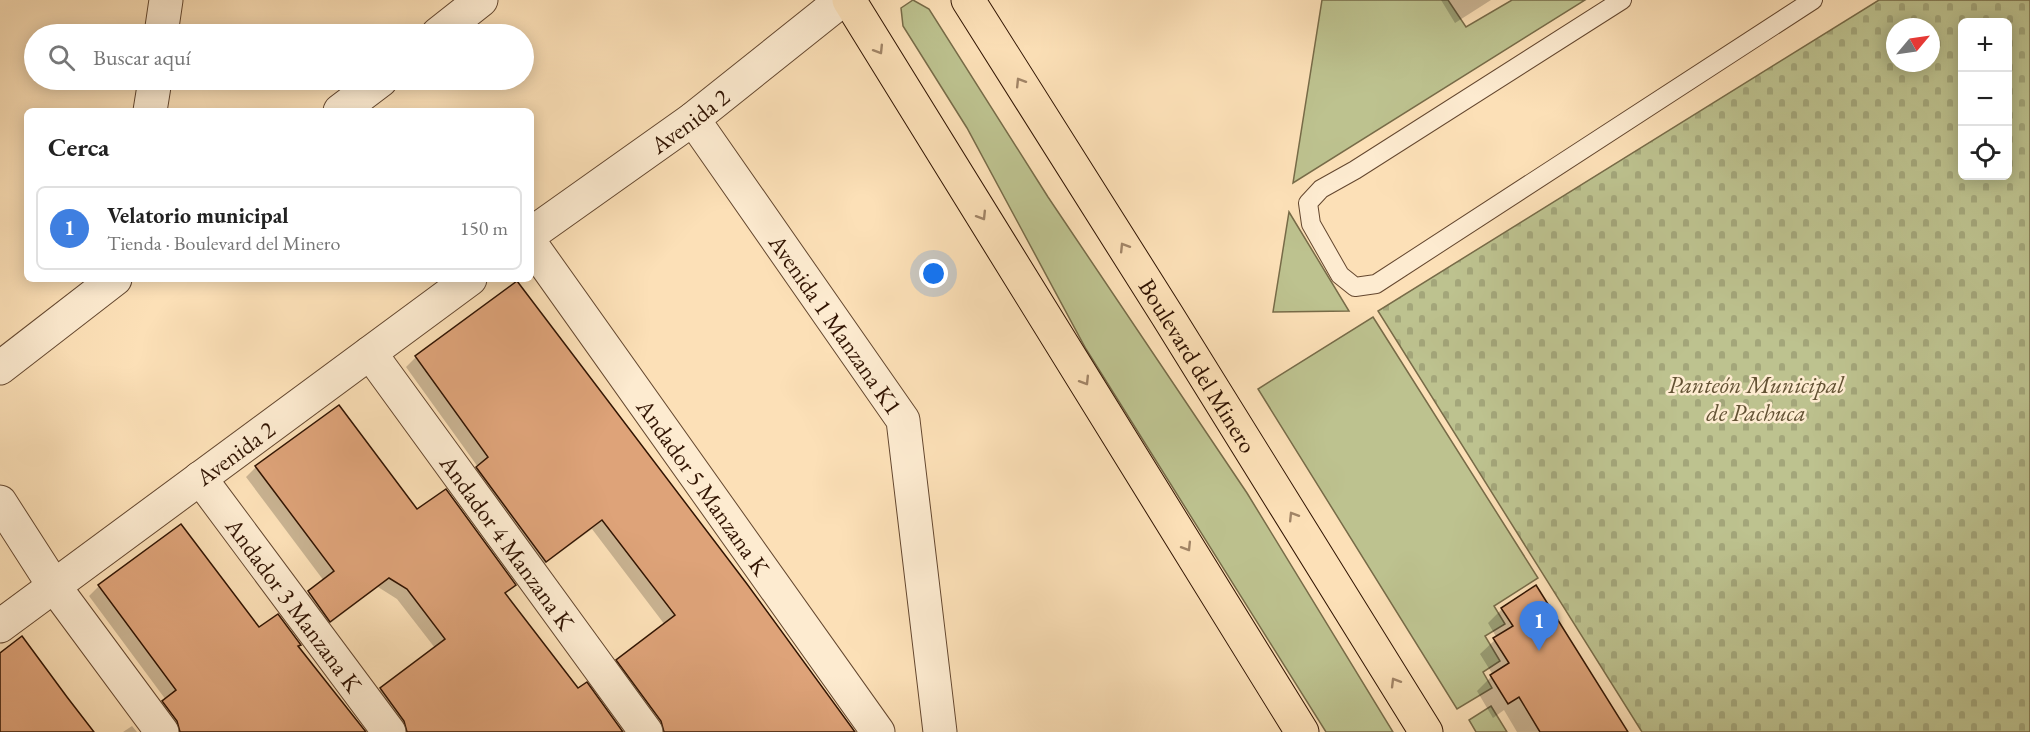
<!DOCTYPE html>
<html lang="es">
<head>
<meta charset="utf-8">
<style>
  :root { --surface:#fff; --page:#f6f6f6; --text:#222; --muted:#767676; --line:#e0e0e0; --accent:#8f2418 }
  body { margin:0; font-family:"EB Garamond",serif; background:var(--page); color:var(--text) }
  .controls { position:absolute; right:18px; top:18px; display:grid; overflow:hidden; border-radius:9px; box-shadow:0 3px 15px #0003 }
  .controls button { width:54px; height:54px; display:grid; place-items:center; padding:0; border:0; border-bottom:2px solid var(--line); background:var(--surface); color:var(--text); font:30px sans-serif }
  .compass { position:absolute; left:1886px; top:18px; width:54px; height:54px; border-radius:50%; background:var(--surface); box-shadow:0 3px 15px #0003; rotate:61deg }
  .you { position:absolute; left:934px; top:274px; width:21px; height:21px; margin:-15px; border:4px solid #fff; border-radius:50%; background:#1a73e8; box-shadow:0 0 0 9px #1a73e833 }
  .badge { display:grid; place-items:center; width:39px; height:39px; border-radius:50%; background:var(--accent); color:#fff; font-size:20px; font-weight:700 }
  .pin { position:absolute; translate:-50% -50px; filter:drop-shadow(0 2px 3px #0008) }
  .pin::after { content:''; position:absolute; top:32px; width:21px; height:18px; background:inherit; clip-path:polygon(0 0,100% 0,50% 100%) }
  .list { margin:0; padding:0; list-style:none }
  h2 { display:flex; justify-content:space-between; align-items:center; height:78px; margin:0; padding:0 24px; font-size:26px }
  h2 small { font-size:20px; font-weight:400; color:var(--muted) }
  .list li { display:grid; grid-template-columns:39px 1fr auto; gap:18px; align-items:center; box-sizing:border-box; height:84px; margin:0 12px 12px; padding:0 12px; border:2px solid var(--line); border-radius:9px }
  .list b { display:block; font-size:22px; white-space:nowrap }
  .list p { margin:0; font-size:20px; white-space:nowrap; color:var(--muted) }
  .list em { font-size:20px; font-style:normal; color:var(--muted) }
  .icon { flex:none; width:33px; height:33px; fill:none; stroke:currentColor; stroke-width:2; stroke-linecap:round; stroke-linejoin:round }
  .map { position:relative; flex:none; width:2030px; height:732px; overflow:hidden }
  .search { position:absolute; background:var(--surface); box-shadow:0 3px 15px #0003; left:24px; top:24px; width:510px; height:66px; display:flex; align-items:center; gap:15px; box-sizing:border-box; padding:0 21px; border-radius:33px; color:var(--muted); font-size:22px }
  .panel { position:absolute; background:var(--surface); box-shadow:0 3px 15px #0003; left:24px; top:108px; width:510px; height:174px; border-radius:9px }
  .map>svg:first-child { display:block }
  .green { fill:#bdc28f; stroke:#776b48; stroke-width:1.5 }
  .cemetery { fill:url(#cemetery-stones); stroke:#776b48; stroke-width:1.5; fill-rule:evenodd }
  .shadow { fill:#0003 }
  .building { fill:#dea379; stroke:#311402; stroke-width:1.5 }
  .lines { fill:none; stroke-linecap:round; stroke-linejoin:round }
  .service-casing { stroke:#64472f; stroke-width:20 }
  .minor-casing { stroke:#64472f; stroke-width:35 }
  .tertiary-casing { stroke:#64472f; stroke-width:35 }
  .primary-casing { stroke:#311402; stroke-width:35 }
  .service { stroke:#fdebd0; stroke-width:18 }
  .minor { stroke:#fdebd0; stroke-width:33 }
  .tertiary { stroke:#fdebd0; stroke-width:33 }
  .primary { stroke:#fce0b7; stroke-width:33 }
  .oneway { stroke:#a18466 }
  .labels { text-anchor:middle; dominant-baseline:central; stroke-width:5; stroke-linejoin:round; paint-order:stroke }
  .street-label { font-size:24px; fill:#311402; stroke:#fdebd0 }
  .park-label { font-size:24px; font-style:italic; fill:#625133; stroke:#fdebd0 }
</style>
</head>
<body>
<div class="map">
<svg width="2030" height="732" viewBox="0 0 2030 732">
  <defs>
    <pattern id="cemetery-stones" width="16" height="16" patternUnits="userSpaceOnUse" patternTransform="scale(1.5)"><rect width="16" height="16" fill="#bdc28f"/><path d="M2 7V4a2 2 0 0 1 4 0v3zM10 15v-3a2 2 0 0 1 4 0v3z" fill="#a3a67a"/></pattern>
  </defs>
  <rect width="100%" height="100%" fill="#fce0b7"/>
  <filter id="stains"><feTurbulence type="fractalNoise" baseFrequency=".00333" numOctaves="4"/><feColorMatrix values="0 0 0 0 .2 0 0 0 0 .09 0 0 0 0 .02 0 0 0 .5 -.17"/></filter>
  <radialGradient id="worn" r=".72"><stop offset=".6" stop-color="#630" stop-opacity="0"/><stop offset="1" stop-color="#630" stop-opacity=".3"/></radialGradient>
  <path class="green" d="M 913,0 L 929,9 L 1048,197 L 1247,493 L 1393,732 L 1326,732 L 1086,349 L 967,128 L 903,26 L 901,8 Z
    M 1322,0 L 1448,0 L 1466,27 L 1512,0 L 1585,0 L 1293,183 Z
    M 1289,212 L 1349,311 L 1273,312 Z
    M 1373,317 L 1538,578 L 1494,606 L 1505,624 L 1485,636 L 1500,661 L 1483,672 L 1492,688 L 1457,709 L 1258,389 Z
    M 1491,706 L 1507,732 L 1476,732 L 1469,720 Z"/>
  <path class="cemetery" d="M 1879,0 L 2030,0 L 2030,732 L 1642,732 L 1378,311 ZM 1962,22 L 2008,22 L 2008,176 L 1962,176 ZM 1895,27 L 1931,27 L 1931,63 L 1895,63 Z"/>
  <path class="shadow" d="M 1441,0 L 1491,0 L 1455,23 Z
    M 416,357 L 853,732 L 652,732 L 607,671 L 617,661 L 665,625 L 592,529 L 535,571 L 467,478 L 478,467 L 406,367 Z
    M 256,467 L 416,511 L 514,585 L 504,594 L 578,691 L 621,732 L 395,732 L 371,699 L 381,689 L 435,648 L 397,599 L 378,587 L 320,631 L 298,602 L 324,581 L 246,477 Z
    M 99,586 L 259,630 L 297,646 L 363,732 L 168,732 L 153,712 L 166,700 L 89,596 Z
    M 1502,609 L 1626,732 L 1517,732 L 1504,710 L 1493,718 L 1477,691 L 1493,675 L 1480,654 L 1497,638 L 1488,623 Z
    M 132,726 L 137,732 L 123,732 Z"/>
  <path class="building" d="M 517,281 L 747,584 L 855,732 L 664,732 L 661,721 L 616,660 L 675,615 L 602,520 L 546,562 L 476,467 L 488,457 L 415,356 Z
    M 339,405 L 417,509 L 446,489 L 516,585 L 505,593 L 578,688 L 587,682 L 623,732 L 407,732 L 404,721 L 380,688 L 445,639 L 407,589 L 389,578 L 330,622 L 308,591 L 334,571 L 255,466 Z
    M 181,524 L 259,627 L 278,614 L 301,645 L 298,646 L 366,732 L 180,732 L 177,721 L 162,701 L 176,690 L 98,585 Z
    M 1536,585 L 1628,732 L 1540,732 L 1519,697 L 1508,704 L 1490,675 L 1509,663 L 1493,638 L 1513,626 L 1501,608 Z
    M 22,636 L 67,697 L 94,732 L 0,732 L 0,653 Z"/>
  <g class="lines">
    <g class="service-casing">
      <path id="service" d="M 1622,0 L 1355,170 L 1321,189 L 1308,203 L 1311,224 L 1340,275 L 1355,287 L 1376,284 L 1813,0"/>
    </g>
    <g class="minor-casing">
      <g id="minor">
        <path d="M 161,34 L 166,0"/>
        <path d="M 438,34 L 481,0"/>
        <path d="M 150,111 L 155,80"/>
        <path d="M 340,111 L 381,80"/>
        <path id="s1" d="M 531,244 L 878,732"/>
        <path id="s2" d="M 370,353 L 646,732"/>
        <path d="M 0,368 L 115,279"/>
        <path id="s3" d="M 200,478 L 389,732"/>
        <path d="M 0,502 L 54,586 L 162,732"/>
      </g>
    </g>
    <g class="tertiary-casing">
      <g id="tertiary">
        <path id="s4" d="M 693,119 L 903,420 L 940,732"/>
        <path id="s5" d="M 531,234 L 693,119 L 842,0"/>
        <path id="s6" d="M 0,626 L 470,279"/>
      </g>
    </g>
    <g class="primary-casing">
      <g id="primary">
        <path d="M 849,0 L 1302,732"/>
        <path id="s7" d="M 968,0 L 1167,315 L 1426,732"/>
      </g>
    </g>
    <use href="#service" class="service"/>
    <use href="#minor" class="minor"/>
    <use href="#tertiary" class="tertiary"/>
    <use href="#primary" class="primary"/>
  </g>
  <defs><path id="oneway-chevron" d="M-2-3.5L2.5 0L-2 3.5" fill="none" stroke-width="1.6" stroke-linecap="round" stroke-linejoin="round" transform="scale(1.5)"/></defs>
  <g class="oneway">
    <use href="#oneway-chevron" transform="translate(879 50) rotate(58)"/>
    <use href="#oneway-chevron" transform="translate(1020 82) rotate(-122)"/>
    <use href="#oneway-chevron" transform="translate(982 216) rotate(58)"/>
    <use href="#oneway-chevron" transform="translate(1124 247) rotate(-122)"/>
    <use href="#oneway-chevron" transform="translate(1085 381) rotate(58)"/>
    <use href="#oneway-chevron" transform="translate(1293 516) rotate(-122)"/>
    <use href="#oneway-chevron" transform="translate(1187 547) rotate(58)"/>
    <use href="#oneway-chevron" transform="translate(1395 682) rotate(-121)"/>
  </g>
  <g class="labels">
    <g class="street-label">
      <text stroke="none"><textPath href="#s5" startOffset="195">Avenida 2</textPath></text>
      <text stroke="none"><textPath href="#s4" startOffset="250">Avenida 1 Manzana K1</textPath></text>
      <text stroke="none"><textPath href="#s7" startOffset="432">Boulevard del Minero</textPath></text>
      <text stroke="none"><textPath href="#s6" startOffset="292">Avenida 2</textPath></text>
      <text stroke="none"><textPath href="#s1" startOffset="298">Andador 5 Manzana K</textPath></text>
      <text stroke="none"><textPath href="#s2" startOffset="234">Andador 4 Manzana K</textPath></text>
      <text stroke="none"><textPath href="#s3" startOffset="158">Andador 3 Manzana K</textPath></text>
    </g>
    <g class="park-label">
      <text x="1756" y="384">Panteón Municipal<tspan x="1756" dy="28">de Pachuca</tspan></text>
    </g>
  </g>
  <rect width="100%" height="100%" filter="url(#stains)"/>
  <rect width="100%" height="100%" fill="url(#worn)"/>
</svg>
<div class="controls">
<button>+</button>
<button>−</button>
<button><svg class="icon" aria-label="locate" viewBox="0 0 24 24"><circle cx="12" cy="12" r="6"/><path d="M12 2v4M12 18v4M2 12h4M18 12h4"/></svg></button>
</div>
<svg class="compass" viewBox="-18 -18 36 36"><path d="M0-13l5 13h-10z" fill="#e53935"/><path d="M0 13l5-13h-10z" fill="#767676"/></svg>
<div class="you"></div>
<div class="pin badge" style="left:1539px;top:651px;background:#3f7fe0">1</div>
<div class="search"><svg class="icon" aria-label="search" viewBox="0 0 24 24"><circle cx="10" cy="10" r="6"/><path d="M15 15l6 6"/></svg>Buscar aquí</div>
<section class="panel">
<h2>Cerca<small></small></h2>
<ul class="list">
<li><span class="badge" style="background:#3f7fe0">1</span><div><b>Velatorio municipal</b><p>Tienda · Boulevard del Minero</p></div><em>150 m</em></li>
</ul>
</section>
</div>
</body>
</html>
